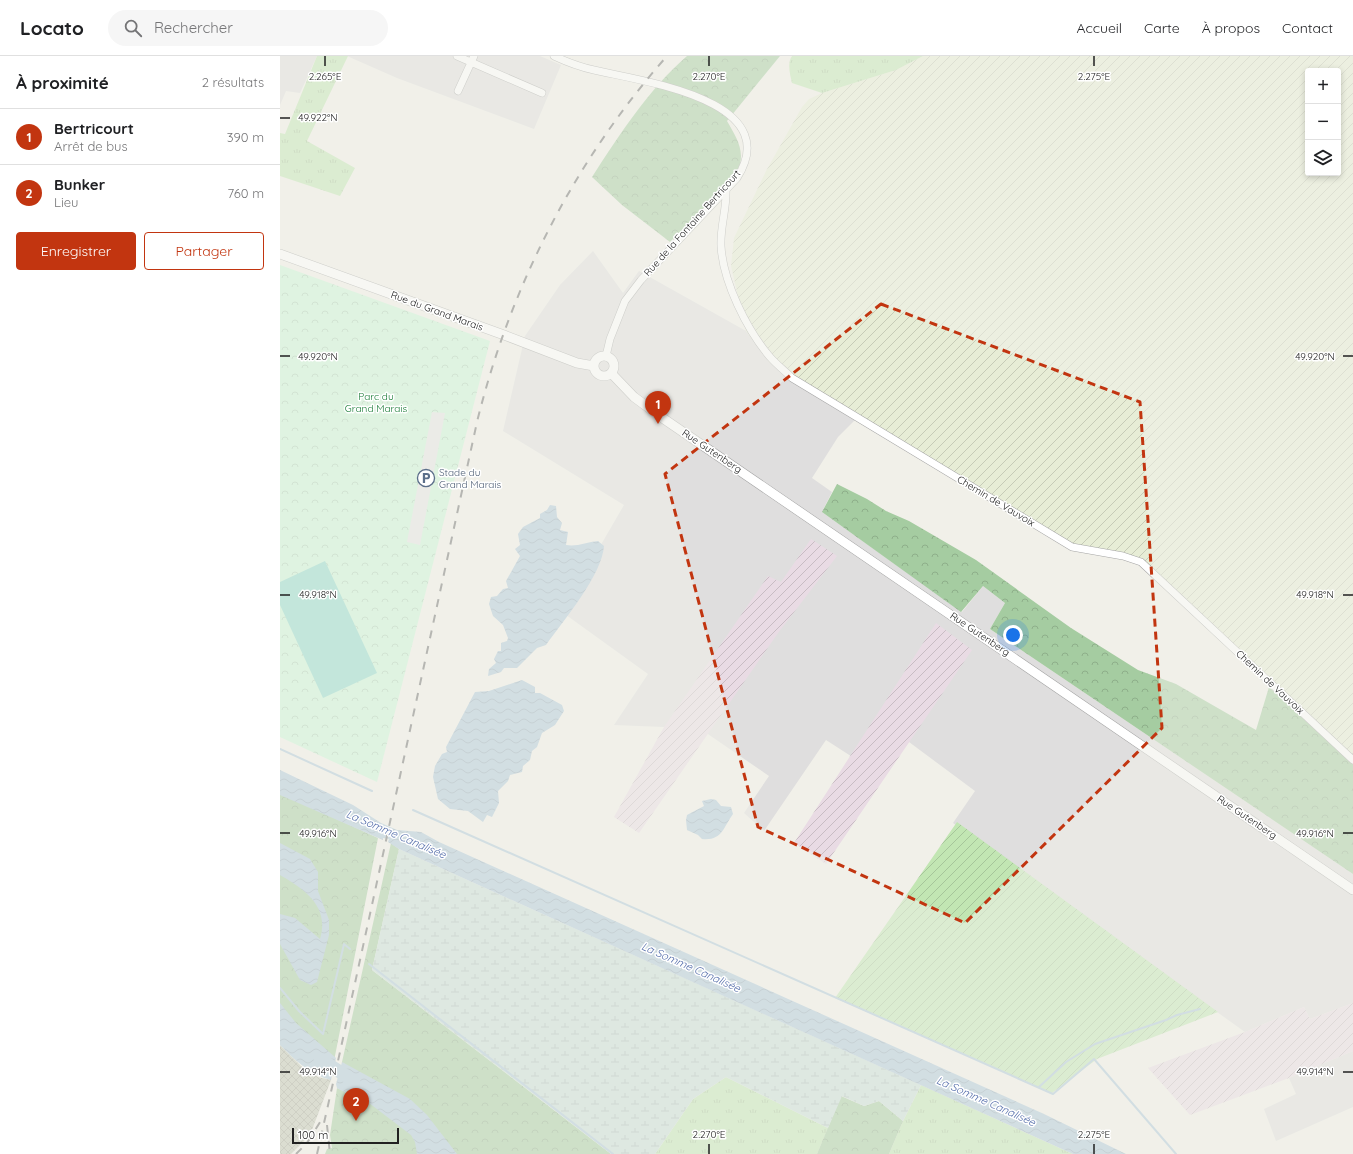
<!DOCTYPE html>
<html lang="fr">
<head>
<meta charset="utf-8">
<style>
  :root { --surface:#fff; --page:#f6f6f6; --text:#202124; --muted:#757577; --line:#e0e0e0; --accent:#c23510 }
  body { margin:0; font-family:Quicksand,sans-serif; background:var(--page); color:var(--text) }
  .controls { position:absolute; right:12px; top:12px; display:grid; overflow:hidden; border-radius:4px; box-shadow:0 2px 6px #0003 }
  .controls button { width:36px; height:36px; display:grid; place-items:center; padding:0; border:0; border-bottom:1px solid var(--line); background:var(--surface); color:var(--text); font:20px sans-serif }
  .scale { position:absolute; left:12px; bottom:10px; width:107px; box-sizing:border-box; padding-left:4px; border:2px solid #212121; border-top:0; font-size:11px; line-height:14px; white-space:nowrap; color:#212121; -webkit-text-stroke:3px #fff; paint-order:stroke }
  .you { position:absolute; left:733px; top:579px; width:14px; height:14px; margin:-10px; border:3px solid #fff; border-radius:50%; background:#1a73e8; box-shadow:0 0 0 6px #1a73e833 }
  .badge { display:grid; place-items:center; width:26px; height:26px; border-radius:50%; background:var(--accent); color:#fff; font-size:13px; font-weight:700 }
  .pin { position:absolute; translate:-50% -33px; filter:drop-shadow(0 1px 2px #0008) }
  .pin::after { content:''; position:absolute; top:21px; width:14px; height:12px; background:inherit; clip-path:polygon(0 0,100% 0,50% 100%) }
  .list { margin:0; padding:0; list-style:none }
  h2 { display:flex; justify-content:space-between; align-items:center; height:52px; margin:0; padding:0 16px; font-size:17px }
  h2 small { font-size:13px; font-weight:400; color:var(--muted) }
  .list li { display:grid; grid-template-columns:26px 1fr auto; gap:12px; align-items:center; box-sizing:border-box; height:56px; padding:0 16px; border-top:1px solid var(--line) }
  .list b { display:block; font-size:15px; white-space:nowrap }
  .list p { margin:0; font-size:13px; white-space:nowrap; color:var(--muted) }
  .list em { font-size:13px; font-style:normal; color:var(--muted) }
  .actions { display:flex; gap:8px; padding:12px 16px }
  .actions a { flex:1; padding:9px 0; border:1px solid var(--accent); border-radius:4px; text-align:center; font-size:14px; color:var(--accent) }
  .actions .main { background:var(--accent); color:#fff }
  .icon { flex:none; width:22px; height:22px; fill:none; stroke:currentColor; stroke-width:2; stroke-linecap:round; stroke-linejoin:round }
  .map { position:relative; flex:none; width:1073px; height:1098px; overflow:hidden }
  header { display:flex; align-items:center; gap:24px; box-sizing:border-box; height:56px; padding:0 20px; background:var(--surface); border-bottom:1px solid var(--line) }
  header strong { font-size:19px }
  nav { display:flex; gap:22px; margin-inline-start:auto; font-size:14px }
  .search { width:280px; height:36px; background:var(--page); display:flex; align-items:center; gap:10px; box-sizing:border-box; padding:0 14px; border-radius:22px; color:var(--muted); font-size:15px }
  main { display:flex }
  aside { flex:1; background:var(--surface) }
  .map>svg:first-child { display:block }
  .residential { fill:#dfdede }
  .industrial { fill:url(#industrial-furrows) }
  .construction { fill:url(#construction-cross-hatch) }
  .farmland { fill:url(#farmland-furrows); fill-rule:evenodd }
  .grass { fill:url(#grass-tufts) }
  .forest { fill:url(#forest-crowns) }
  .wetland { fill:url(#wetland-marsh) }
  .park { fill:url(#park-crowns) }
  .garden { fill:url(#garden-furrows) }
  .pitch { fill:#8dd9cb }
  .parking { fill:#e5e5e5 }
  .water { fill:url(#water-waves) }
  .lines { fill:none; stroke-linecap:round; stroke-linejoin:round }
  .stream { stroke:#adc7da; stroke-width:2 }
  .river { stroke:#adc7da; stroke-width:13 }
  .minor-casing { stroke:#a5a5a5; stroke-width:8 }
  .tertiary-casing { stroke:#a5a5a5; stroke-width:10 }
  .minor { stroke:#fff; stroke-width:7 }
  .tertiary { stroke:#fff; stroke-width:9 }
  .rail { stroke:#6f6f6f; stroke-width:2; stroke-dasharray:8 8; stroke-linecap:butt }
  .marked { fill:none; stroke:#c23510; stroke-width:3; stroke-dasharray:8 5; stroke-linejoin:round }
  .ticks { fill:none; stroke:#212121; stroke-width:1.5 }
  .labels { text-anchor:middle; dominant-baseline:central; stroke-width:3; stroke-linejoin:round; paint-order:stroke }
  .street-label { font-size:10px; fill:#212121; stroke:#fff }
  .park-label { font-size:10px; fill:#157932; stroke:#fff }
  .service-label { font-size:10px; fill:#4e5e75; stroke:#fff; text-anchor:start }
  .water-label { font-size:11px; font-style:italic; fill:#546daa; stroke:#fff }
  .ticks-label { font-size:10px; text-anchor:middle; fill:#212121; stroke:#fff; stroke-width:3; stroke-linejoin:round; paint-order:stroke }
</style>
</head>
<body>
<header>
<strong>Locato</strong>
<div class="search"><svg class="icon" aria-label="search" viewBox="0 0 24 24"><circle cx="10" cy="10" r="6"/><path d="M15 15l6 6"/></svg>Rechercher</div>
<nav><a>Accueil</a><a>Carte</a><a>À propos</a><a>Contact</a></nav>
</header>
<main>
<aside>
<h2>À proximité<small>2 résultats</small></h2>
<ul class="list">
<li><span class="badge">1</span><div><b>Bertricourt</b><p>Arrêt de bus</p></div><em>390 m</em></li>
<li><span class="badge">2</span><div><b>Bunker</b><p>Lieu</p></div><em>760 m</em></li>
</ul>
<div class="actions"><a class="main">Enregistrer</a><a>Partager</a></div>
</aside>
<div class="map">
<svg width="1073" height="1098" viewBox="0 0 1073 1098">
  <defs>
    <pattern id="industrial-furrows" width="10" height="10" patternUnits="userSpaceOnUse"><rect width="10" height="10" fill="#e9dbe4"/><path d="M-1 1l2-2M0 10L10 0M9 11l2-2" fill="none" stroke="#c8bcc3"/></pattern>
    <pattern id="construction-cross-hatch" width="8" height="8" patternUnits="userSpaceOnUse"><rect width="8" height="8" fill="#c1c5b4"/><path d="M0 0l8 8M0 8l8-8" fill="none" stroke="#a6a99a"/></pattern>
    <pattern id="farmland-furrows" width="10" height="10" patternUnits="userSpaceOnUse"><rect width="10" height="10" fill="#e7edd6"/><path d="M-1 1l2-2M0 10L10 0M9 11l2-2" fill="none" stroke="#c6cbb7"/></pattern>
    <pattern id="grass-tufts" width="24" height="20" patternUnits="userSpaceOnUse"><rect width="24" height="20" fill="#c2e6b3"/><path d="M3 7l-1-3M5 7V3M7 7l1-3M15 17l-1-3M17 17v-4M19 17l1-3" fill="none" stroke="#a6c59a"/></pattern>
    <pattern id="forest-crowns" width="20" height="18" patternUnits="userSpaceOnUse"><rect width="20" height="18" fill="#a5cca1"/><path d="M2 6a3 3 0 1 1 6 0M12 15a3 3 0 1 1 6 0" fill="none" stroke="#8eaf8a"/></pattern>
    <pattern id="wetland-marsh" width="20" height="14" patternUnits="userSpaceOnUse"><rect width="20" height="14" fill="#c7ddd8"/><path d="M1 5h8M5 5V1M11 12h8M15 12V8" fill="none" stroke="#abbdb9"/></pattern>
    <pattern id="park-crowns" width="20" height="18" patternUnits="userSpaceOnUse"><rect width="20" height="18" fill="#caf6d7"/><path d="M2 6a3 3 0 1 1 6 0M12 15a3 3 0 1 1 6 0" fill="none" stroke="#add3b8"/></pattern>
    <pattern id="garden-furrows" width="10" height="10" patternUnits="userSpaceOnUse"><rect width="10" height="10" fill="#c2e6b3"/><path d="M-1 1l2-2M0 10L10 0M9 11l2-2" fill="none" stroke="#a6c59a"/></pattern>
    <pattern id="water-waves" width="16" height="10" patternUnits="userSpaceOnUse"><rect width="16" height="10" fill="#adc7da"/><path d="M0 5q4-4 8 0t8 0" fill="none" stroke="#95abbb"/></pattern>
  </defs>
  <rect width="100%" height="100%" fill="#f1f0e9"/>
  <path class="residential" d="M 0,0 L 37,0 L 20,37 L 6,35 L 0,49 Z
    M 67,0 L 260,0 L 281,9 L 254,73 L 117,22 Z
    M 313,195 L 343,237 L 359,215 L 466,275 L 489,306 L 575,364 L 558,381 L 532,422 L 552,436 L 542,456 L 682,556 L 703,530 L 725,547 L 710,573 L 1073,818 L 1073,947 L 1030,963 L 1024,951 L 965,976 L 673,767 L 695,735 L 629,686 L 543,800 L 577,704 L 546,684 L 484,775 L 464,757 L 489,720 L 425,676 L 384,671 L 334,669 L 368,618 L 282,556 L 344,449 L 223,375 L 245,280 L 280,229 Z
    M 1073,995 L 1073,1051 L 996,1085 L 984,1053 L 1016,1038 L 1009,1022 Z"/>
  <path class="industrial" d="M 531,483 L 557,500 L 498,577 L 359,777 L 334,761 L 384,671 L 488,520 L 501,526 Z
    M 656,567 L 692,594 L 546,808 L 514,787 Z
    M 1073,947 L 1073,995 L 1009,1022 L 910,1059 L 868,1012 L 965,976 L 1024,951 L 1030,963 Z"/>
  <path class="construction" d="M 0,989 L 23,1012 L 38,1021 L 51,1024 L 30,1079 L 11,1098 L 0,1098 Z"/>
  <path class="farmland" d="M 643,0 L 1073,0 L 1073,708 L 858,507 L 786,491 L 575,364 L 489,306 L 466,275 L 451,210 L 454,182 L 486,115 L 522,51 L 529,43 L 542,37 L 616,14 ZM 1028,15 L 1058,15 L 1058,117 L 1028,117 Z"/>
  <path class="grass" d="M 37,0 L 68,0 L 27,85 L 75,112 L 60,140 L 0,120 L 0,77 L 5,78 Z
    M 512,0 L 643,0 L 616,14 L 542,37 L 512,27 C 510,19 507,7 512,0 Z
    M 446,1021 L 548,1072 L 537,1098 L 375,1098 L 413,1043 Z
    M 641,1029 L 793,1098 L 609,1098 L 623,1065 Z"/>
  <path class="forest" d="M 407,0 L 500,0 L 447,65 C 455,79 464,92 460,108 C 457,123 403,173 390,186 L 342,149 L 312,121 C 340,78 368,34 407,0 Z
    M 557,428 L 587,443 L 606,455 L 629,465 L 696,504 L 791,572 L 858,614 L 896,628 L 976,674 L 989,631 L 1073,708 L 1073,818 L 710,573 L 725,547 L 703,530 L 681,556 L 542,456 Z
    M 0,737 L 98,782 L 54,1005 L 0,952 Z
    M 111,787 L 119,793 L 92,914 L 331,1098 L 171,1098 L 73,1014 L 62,1006 Z
    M 57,1032 L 66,1036 L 67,1034 L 80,1035 L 135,1079 L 146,1098 L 45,1098 L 47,1093 L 52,1092 L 50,1079 Z
    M 561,1040 L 584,1050 L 599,1045 L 623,1065 L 609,1098 L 537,1098 Z"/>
  <path class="wetland" d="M 119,793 L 641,1029 L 623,1065 L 599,1045 L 584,1050 L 562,1040 L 548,1072 L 446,1021 L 413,1043 L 375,1098 L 331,1098 L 92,914 Z"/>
  <path class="park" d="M 0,209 L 210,285 L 97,726 L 0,681 Z"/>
  <path class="garden" d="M 677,766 L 938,956 L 817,1003 L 772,1037 L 555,942 Z"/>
  <path class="pitch" d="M 45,505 L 97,617 L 43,642 L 0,549 L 0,526 Z"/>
  <path class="parking" d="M 152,356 L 165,357 L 140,489 L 127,486 Z"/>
  <path class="water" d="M 270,449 L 276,450 L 277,461 L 282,467 L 280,474 L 288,476 L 286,489 C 297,491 307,486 318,485 L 324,490 C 322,519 284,564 266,589 L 257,592 L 237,612 L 224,612 L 221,616 L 208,620 L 209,613 L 216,607 L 214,603 L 218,595 L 221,595 L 221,587 L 227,585 L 228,582 L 223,569 L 213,560 L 209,548 L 211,541 L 217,540 L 223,533 L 228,532 L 226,525 L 240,500 L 235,493 L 240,489 L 238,478 L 243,471 L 260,462 L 260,458 L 267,454 Z
    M 242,624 L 255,631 L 255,637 L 260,637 L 282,649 L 284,655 L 275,669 L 262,677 L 257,691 L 252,695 L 250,704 L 243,710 L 242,716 L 230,719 L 228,725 L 218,735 L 219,747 L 212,761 L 207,759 L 203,766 L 188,755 L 170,753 L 158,743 L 153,721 L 155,710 L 162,698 L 167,696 L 166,691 L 195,636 L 209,635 Z
    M 0,714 L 73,749 L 101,767 L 117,774 L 141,776 L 159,786 L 764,1058 L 846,1098 L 793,1098 L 119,793 L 108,786 L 109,783 L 103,782 L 103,784 L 0,739 Z
    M 431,743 L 436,744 L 441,750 L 451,751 L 453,758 C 443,772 442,785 422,783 L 418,779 L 407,774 L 406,764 L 407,759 L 424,750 L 422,745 Z
    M 0,787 L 30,803 L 38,816 L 38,835 L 49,864 L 49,879 L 37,926 L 31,929 L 20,924 L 0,888 L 0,858 L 15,862 L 40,883 C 50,850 24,833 0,819 Z
    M 0,947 L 16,967 L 56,1002 L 51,1024 C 29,1018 16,1005 0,989 Z
    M 62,1006 L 130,1043 L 147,1059 L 177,1098 L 137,1098 L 135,1086 L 131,1079 L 89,1047 L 67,1034 L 66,1037 L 57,1032 L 56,1028 Z"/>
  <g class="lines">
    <path class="stream" d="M 0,693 L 92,735
      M 133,754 L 773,1038 L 814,1003 L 896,1098
      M 89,908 L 333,1098
      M 0,932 L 19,955 L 43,978 L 64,888 L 70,893
      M 759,1031 L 786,1006 L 815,988 L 886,964 L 897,959 L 920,953"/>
    <path class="river" d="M 40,1003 L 74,1025"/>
    <g class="minor-casing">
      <path id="minor" d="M 177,0 L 262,37
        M 274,0 C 287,6 300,11 314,14 C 359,25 507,43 457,122 L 361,224 L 345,245 L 330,283 L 326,300
        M 178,35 L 194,0
        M 446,133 C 447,152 440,171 441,190 C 443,226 467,274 490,301 C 496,308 505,315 512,322 L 792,491 L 843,500 L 861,506 L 1073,704"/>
    </g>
    <g class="tertiary-casing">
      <path id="tertiary" d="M 0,198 L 224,279 L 297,307 L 314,310
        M314 310a10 10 0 1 1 20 0a10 10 0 1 1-20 0Z
        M 331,317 L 354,341 L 384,363 L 1073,834"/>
    </g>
    <use href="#minor" class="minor"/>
    <use href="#tertiary" class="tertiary"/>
    <path class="rail" d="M 47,1069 L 50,1098
      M 16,1098 L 27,1087 L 42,1063
      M 37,1098 L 60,996 L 197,366 C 230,231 295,104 387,0"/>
  </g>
  <path d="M0 0H1073V1098H0ZM 601,248 L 860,346 L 882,672 L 685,867 L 478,771 L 385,418 Z" fill="#f1f0e9" fill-opacity=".55" fill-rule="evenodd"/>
  <path class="marked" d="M 601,248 L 860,346 L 882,672 L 685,867 L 478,771 L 385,418 Z"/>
  <path class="ticks" d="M 45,0 L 45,10M 429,0 L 429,10M 814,0 L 814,10M 0,62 L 10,62M 0,300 L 10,300M 1063,300 L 1073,300M 0,539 L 10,539M 1063,539 L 1073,539M 0,777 L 10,777M 1063,777 L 1073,777M 0,1016 L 10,1016M 1063,1016 L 1073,1016M 429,1088 L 429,1098M 814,1088 L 814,1098"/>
  <defs>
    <g id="parking-ring" transform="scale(0.9)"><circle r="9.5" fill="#fff" stroke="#5c6f8a" stroke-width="1.5"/><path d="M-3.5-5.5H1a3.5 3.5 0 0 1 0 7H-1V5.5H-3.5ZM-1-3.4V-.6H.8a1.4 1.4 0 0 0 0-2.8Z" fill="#5c6f8a"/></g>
  </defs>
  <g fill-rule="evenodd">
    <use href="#parking-ring" x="146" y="422"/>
  </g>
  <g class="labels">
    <g class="street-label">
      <text transform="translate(412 167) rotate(-48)">Rue de la Fontaine Bertricourt</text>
      <text transform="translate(157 255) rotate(20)">Rue du Grand Marais</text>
      <text transform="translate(432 395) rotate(34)">Rue Gutenberg</text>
      <text transform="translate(716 445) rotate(31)">Chemin de Vauvoix</text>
      <text transform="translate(700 578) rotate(34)">Rue Gutenberg</text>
      <text transform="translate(990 626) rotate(43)">Chemin de Vauvoix</text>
      <text transform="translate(967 761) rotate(34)">Rue Gutenberg</text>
    </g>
    <g class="park-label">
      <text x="96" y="340">Parc du<tspan x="96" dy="12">Grand Marais</tspan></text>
    </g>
    <g class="service-label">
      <text x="159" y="416">Stade du<tspan x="159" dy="12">Grand Marais</tspan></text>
    </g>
    <g class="water-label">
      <text transform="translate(116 778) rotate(23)">La Somme Canalisée</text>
      <text transform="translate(411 911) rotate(24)">La Somme Canalisée</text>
      <text transform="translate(706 1045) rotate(24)">La Somme Canalisée</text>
    </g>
  </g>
  <g class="ticks-label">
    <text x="45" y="24">2.265°E</text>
    <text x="429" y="24">2.270°E</text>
    <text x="814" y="24">2.275°E</text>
    <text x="38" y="65">49.922°N</text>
    <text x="38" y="304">49.920°N</text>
    <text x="1035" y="304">49.920°N</text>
    <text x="38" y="542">49.918°N</text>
    <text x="1035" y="542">49.918°N</text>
    <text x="38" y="781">49.916°N</text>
    <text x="1035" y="781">49.916°N</text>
    <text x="38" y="1019">49.914°N</text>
    <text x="1035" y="1019">49.914°N</text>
    <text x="429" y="1082">2.270°E</text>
    <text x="814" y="1082">2.275°E</text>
  </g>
</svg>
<div class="controls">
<button>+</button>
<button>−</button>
<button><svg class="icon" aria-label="layers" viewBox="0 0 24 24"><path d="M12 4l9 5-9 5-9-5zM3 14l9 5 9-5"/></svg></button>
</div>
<div class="scale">100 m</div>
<div class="you"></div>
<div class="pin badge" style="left:378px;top:368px">1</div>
<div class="pin badge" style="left:76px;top:1065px">2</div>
</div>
</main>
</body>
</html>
